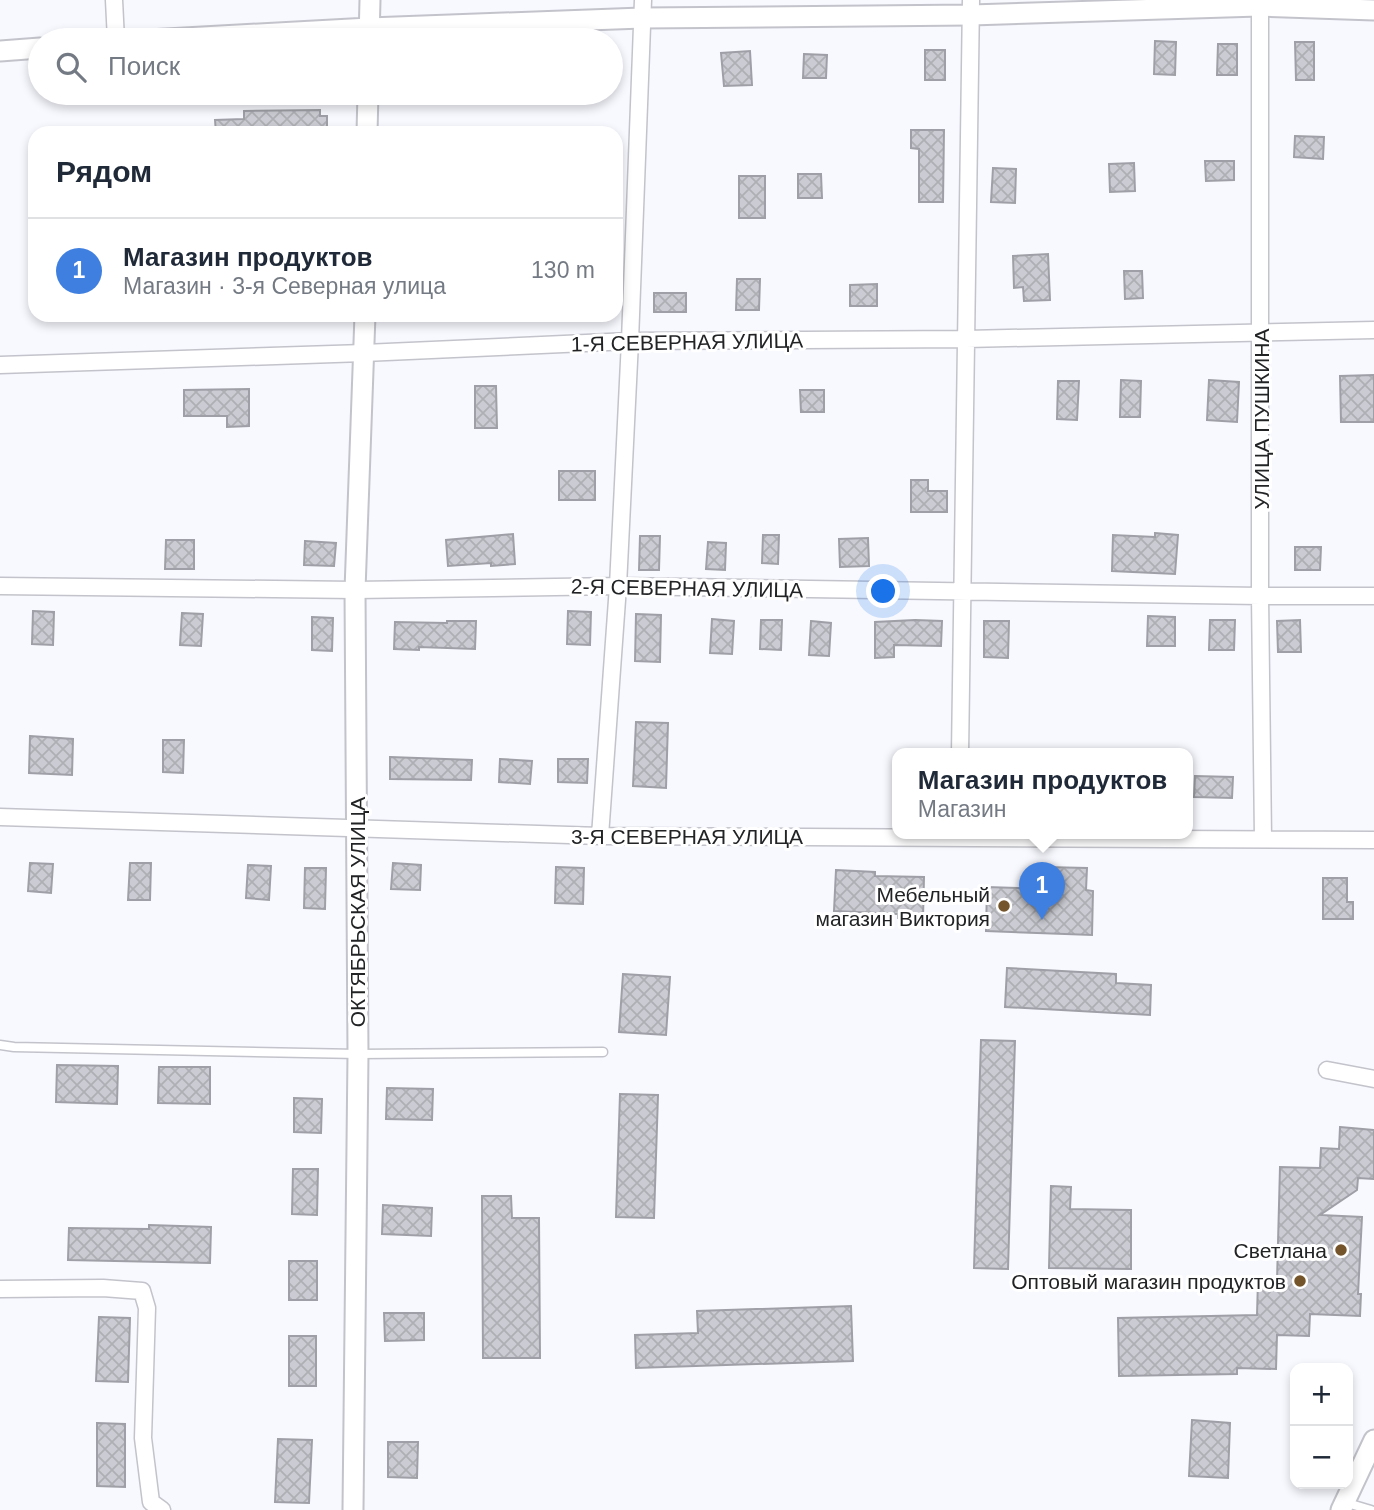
<!DOCTYPE html>
<html lang="ru">
<head>
<meta charset="utf-8">
<style>
  :root { --surface:#fff; --page:#f6f6f7; --text:#1f2937; --muted:#747a83; --line:#e0e1e3; --accent:#b45309 }
  body { margin:0; font-family:Arial,sans-serif; background:var(--page); color:var(--text) }
  .controls { position:absolute; right:21px; bottom:21px; display:grid; overflow:hidden; border-radius:14px; box-shadow:0 4px 10px #0003 }
  .controls button { width:63px; height:63px; display:grid; place-items:center; padding:0; border:0; border-bottom:2px solid var(--line); background:var(--surface); color:var(--text); font:35px sans-serif }
  .you { position:absolute; left:884px; top:592px; width:24px; height:24px; margin:-18px; border:5px solid #fff; border-radius:50%; background:#1a73e8; box-shadow:0 0 0 10px #1a73e833 }
  .badge { display:grid; place-items:center; width:46px; height:46px; border-radius:50%; background:var(--accent); color:#fff; font-size:23px; font-weight:700 }
  .pin { position:absolute; translate:-50% -58px; filter:drop-shadow(0 2px 4px #0008) }
  .pin::after { content:''; position:absolute; top:37px; width:24px; height:21px; background:inherit; clip-path:polygon(0 0,100% 0,50% 100%) }
  .popup { position:absolute; left:892px; top:748px; width:301px; height:91px; box-sizing:border-box; display:grid; place-content:center; border-radius:14px; background:var(--surface); filter:drop-shadow(0 2px 5px #0005); font-size:23px; white-space:nowrap; color:var(--muted) }
  .popup b { font-size:26px; color:var(--text) }
  .popup::after { content:''; position:absolute; left:50%; top:100%; margin-left:-14px; border:14px solid transparent; border-top-color:var(--surface) }
  .list { margin:0; padding:0; list-style:none }
  h2 { display:flex; justify-content:space-between; align-items:center; height:91px; margin:0; padding:0 28px; font-size:30px }
  h2 small { font-size:23px; font-weight:400; color:var(--muted) }
  .list li { display:grid; grid-template-columns:46px 1fr auto; gap:21px; align-items:center; box-sizing:border-box; height:105px; padding:0 28px; border-top:2px solid var(--line) }
  .list b { display:block; font-size:26px; white-space:nowrap }
  .list p { margin:0; font-size:23px; white-space:nowrap; color:var(--muted) }
  .list em { font-size:23px; font-style:normal; color:var(--muted) }
  .icon { flex:none; width:38px; height:38px; fill:none; stroke:currentColor; stroke-width:2; stroke-linecap:round; stroke-linejoin:round }
  .map { position:relative; flex:none; width:1374px; height:1510px; overflow:hidden }
  .search { position:absolute; background:var(--surface); box-shadow:0 4px 10px #0003; left:28px; top:28px; width:595px; height:77px; display:flex; align-items:center; gap:18px; box-sizing:border-box; padding:0 24px; border-radius:38px; color:var(--muted); font-size:26px }
  .panel { position:absolute; background:var(--surface); box-shadow:0 4px 10px #0003; left:28px; top:126px; width:595px; height:196px; border-radius:21px }
  .map>svg:first-child { display:block }
  .building { fill:url(#building-cross-hatch); stroke:#9fa0a7; stroke-width:2 }
  .lines { fill:none; stroke-linecap:round; stroke-linejoin:round }
  .service-casing { stroke:#c3c3cb; stroke-width:11 }
  .minor-casing { stroke:#c3c3cb; stroke-width:19 }
  .tertiary-casing { stroke:#c3c3cb; stroke-width:23 }
  .service { stroke:#fff; stroke-width:8 }
  .minor { stroke:#fff; stroke-width:16 }
  .tertiary { stroke:#fff; stroke-width:19 }
  .poi-dot { fill:#74542a; stroke:#fff; stroke-width:2.5 }
  .labels { text-anchor:middle; dominant-baseline:central; stroke-width:6; stroke-linejoin:round; paint-order:stroke }
  .street-label { font-size:21px; fill:#222325; stroke:#fff }
  .poi-label { font-size:21px; fill:#222325; stroke:#fff; text-anchor:end }
</style>
</head>
<body>
<div class="map">
<svg width="1374" height="1510" viewBox="0 0 1374 1510">
  <defs>
    <pattern id="building-cross-hatch" width="8" height="8" patternUnits="userSpaceOnUse" patternTransform="scale(1.75)"><rect width="8" height="8" fill="#cbccd3"/><path d="M0 0l8 8M0 8l8-8" fill="none" stroke="#aeafb5"/></pattern>
  </defs>
  <rect width="100%" height="100%" fill="#f8f9ff"/>
  <path class="building" d="M 1155,41 L 1176,42 L 1175,75 L 1154,74 Z
    M 1295,42 L 1314,42 L 1314,80 L 1296,80 Z
    M 1218,44 L 1237,44 L 1237,75 L 1217,75 Z
    M 925,50 L 945,50 L 945,80 L 925,80 Z
    M 750,51 L 752,85 L 724,86 L 721,53 Z
    M 804,54 L 827,55 L 826,78 L 803,78 Z
    M 320,110 L 320,116 L 327,116 L 327,133 L 216,133 L 215,120 L 244,119 L 244,111 Z
    M 911,130 L 944,130 L 943,202 L 919,202 L 919,149 L 911,148 Z
    M 1295,136 L 1324,137 L 1323,159 L 1294,157 Z
    M 1205,161 L 1234,161 L 1234,180 L 1206,181 Z
    M 1134,163 L 1135,191 L 1110,192 L 1109,164 Z
    M 993,168 L 1016,169 L 1015,203 L 991,202 Z
    M 798,174 L 821,174 L 822,198 L 798,198 Z
    M 739,176 L 765,176 L 765,218 L 739,218 Z
    M 1048,254 L 1050,300 L 1024,301 L 1023,287 L 1014,288 L 1013,256 Z
    M 1124,271 L 1142,271 L 1143,298 L 1125,299 Z
    M 737,279 L 760,279 L 759,310 L 736,310 Z
    M 877,284 L 877,306 L 850,306 L 850,285 Z
    M 654,293 L 686,293 L 686,312 L 654,312 Z
    M 1374,375 L 1374,422 L 1341,422 L 1340,376 Z
    M 1121,380 L 1141,381 L 1140,417 L 1120,417 Z
    M 1209,380 L 1239,382 L 1237,422 L 1207,420 Z
    M 1058,381 L 1079,381 L 1077,420 L 1057,419 Z
    M 475,386 L 496,386 L 497,428 L 475,428 Z
    M 249,389 L 249,426 L 227,427 L 227,416 L 184,416 L 184,390 Z
    M 800,390 L 824,390 L 824,412 L 801,412 Z
    M 559,471 L 595,471 L 595,500 L 559,500 Z
    M 911,480 L 928,480 L 928,491 L 947,491 L 947,512 L 911,512 Z
    M 1155,533 L 1178,535 L 1175,574 L 1112,571 L 1113,535 L 1155,537 Z
    M 513,534 L 515,564 L 491,566 L 491,563 L 448,566 L 446,540 Z
    M 763,535 L 779,535 L 778,564 L 762,563 Z
    M 640,536 L 660,536 L 659,570 L 639,570 Z
    M 868,538 L 869,566 L 840,567 L 839,539 Z
    M 166,540 L 194,540 L 194,569 L 165,569 Z
    M 305,541 L 336,543 L 334,566 L 304,565 Z
    M 708,542 L 726,543 L 725,570 L 706,569 Z
    M 1295,547 L 1321,547 L 1320,570 L 1295,570 Z
    M 33,611 L 54,612 L 53,645 L 32,644 Z
    M 568,611 L 591,612 L 590,645 L 567,644 Z
    M 182,613 L 203,614 L 201,646 L 180,645 Z
    M 636,614 L 661,615 L 660,662 L 635,661 Z
    M 1148,616 L 1175,617 L 1175,646 L 1147,646 Z
    M 312,617 L 333,618 L 332,651 L 312,650 Z
    M 712,619 L 734,621 L 732,654 L 710,653 Z
    M 761,620 L 782,620 L 781,650 L 760,649 Z
    M 915,620 L 942,621 L 941,646 L 894,645 L 894,657 L 875,658 L 875,622 Z
    M 1210,620 L 1235,620 L 1234,650 L 1209,650 Z
    M 1300,620 L 1301,652 L 1278,652 L 1277,621 Z
    M 447,621 L 476,621 L 475,649 L 419,647 L 419,650 L 394,649 L 395,622 L 447,623 Z
    M 811,621 L 831,623 L 829,656 L 809,655 Z
    M 984,621 L 1009,621 L 1008,658 L 984,657 Z
    M 636,722 L 668,723 L 666,788 L 633,786 Z
    M 30,736 L 73,739 L 72,775 L 29,773 Z
    M 163,740 L 184,740 L 183,773 L 163,772 Z
    M 390,757 L 472,760 L 471,780 L 390,779 Z
    M 500,759 L 532,761 L 530,784 L 499,782 Z
    M 558,759 L 588,759 L 587,783 L 558,782 Z
    M 1195,776 L 1233,777 L 1232,798 L 1194,797 Z
    M 30,863 L 53,864 L 51,893 L 28,891 Z
    M 130,863 L 151,863 L 150,900 L 128,900 Z
    M 393,863 L 421,865 L 420,890 L 391,889 Z
    M 248,865 L 271,866 L 269,900 L 246,898 Z
    M 556,867 L 584,868 L 583,904 L 555,903 Z
    M 1045,867 L 1087,868 L 1086,890 L 1093,891 L 1092,935 L 986,931 L 987,887 L 1044,889 Z
    M 305,868 L 326,868 L 325,909 L 304,908 Z
    M 836,870 L 875,872 L 875,876 L 924,877 L 923,919 L 898,918 L 898,914 L 834,911 Z
    M 1323,878 L 1347,878 L 1347,902 L 1353,902 L 1353,919 L 1323,919 Z
    M 1007,968 L 1116,974 L 1116,983 L 1151,985 L 1150,1015 L 1005,1007 Z
    M 623,974 L 670,977 L 666,1035 L 619,1032 Z
    M 981,1040 L 1015,1041 L 1008,1269 L 974,1268 Z
    M 57,1065 L 118,1066 L 117,1104 L 56,1102 Z
    M 159,1067 L 210,1067 L 210,1104 L 158,1103 Z
    M 387,1088 L 433,1089 L 432,1120 L 386,1119 Z
    M 620,1094 L 658,1095 L 654,1218 L 616,1217 Z
    M 294,1098 L 322,1099 L 321,1133 L 294,1132 Z
    M 1340,1127 L 1374,1130 L 1374,1179 L 1358,1178 L 1357,1190 L 1320,1215 L 1362,1217 L 1358,1294 L 1361,1294 L 1360,1316 L 1310,1314 L 1309,1336 L 1277,1335 L 1276,1369 L 1237,1368 L 1237,1374 L 1119,1376 L 1118,1318 L 1257,1315 L 1258,1280 L 1277,1281 L 1280,1167 L 1320,1168 L 1321,1148 L 1339,1149 Z
    M 293,1169 L 318,1169 L 317,1215 L 292,1214 Z
    M 1051,1186 L 1071,1187 L 1070,1209 L 1131,1210 L 1131,1269 L 1049,1268 Z
    M 482,1196 L 511,1196 L 512,1218 L 539,1218 L 540,1358 L 483,1358 Z
    M 383,1205 L 432,1208 L 431,1236 L 382,1234 Z
    M 149,1225 L 211,1227 L 210,1263 L 68,1260 L 69,1228 L 149,1229 Z
    M 289,1261 L 317,1261 L 317,1300 L 289,1300 Z
    M 851,1306 L 853,1361 L 636,1368 L 635,1335 L 698,1333 L 697,1311 Z
    M 384,1313 L 424,1313 L 424,1340 L 385,1341 Z
    M 99,1317 L 130,1318 L 128,1382 L 96,1381 Z
    M 289,1336 L 316,1336 L 316,1386 L 289,1386 Z
    M 1192,1420 L 1230,1423 L 1228,1478 L 1189,1476 Z
    M 97,1423 L 125,1424 L 125,1487 L 97,1486 Z
    M 278,1439 L 312,1440 L 309,1503 L 275,1502 Z
    M 388,1442 L 418,1442 L 417,1478 L 388,1477 Z"/>
  <g class="lines">
    <g class="service-casing">
      <path id="service" d="M 0,1045 L 14,1047 L 358,1054 L 603,1052
        M 1344,1502 L 1371,1510"/>
    </g>
    <g class="minor-casing">
      <path id="minor" d="M 114,0 L 116,40
        M 1260,0 L 1260,596 L 1263,838
        M 0,365 L 364,353 L 630,341 L 967,339 L 1374,330
        M 0,586 L 355,590 L 618,586 L 1260,596 L 1374,596
        M 960,754 L 971,0
        M 0,817 L 600,836 L 1374,840
        M 600,836 L 618,586 L 630,341 L 643,0
        M 1327,1070 L 1374,1079
        M 0,1289 L 103,1288 L 142,1291 L 147,1308 L 143,1438 L 151,1502 L 162,1510"/>
    </g>
    <g class="tertiary-casing">
      <path id="tertiary" d="M 148,40 L 369,28 L 642,18 L 971,15 L 1259,6 L 1374,10
        M 369,40 L 370,0
        M 0,51 L 40,48
        M 367,133 L 368,93
        M 353,1510 L 358,1054 L 355,590 L 365,315
        M 1341,1510 L 1374,1440"/>
    </g>
    <use href="#service" class="service"/>
    <use href="#minor" class="minor"/>
    <use href="#tertiary" class="tertiary"/>
  </g>
  <g class="poi-dot">
    <circle cx="1004" cy="906" r="7"/>
    <circle cx="1341" cy="1250" r="7"/>
    <circle cx="1300" cy="1281" r="7"/>
  </g>
  <g class="labels">
    <g class="street-label">
      <text transform="translate(687 342) rotate(-1)">1-Я СЕВЕРНАЯ УЛИЦА</text>
      <text transform="translate(1261 419) rotate(-90)">УЛИЦА ПУШКИНА</text>
      <text transform="translate(687 588) rotate(1)">2-Я СЕВЕРНАЯ УЛИЦА</text>
      <text x="687" y="836">3-Я СЕВЕРНАЯ УЛИЦА</text>
      <text transform="translate(357 912) rotate(-90)">ОКТЯБРЬСКАЯ УЛИЦА</text>
    </g>
    <g class="poi-label">
      <text x="990" y="894">Мебельный<tspan x="990" dy="24">магазин Виктория</tspan></text>
      <text x="1327" y="1250">Светлана</text>
      <text x="1286" y="1281">Оптовый магазин продуктов</text>
    </g>
  </g>
</svg>
<div class="controls">
<button>+</button>
<button>−</button>
</div>
<div class="you"></div>
<div class="pin badge" style="left:1042px;top:920px;background:#3f7fe0">1</div>
<div class="popup"><b>Магазин продуктов</b>Магазин</div>
<div class="search"><svg class="icon" aria-label="search" viewBox="0 0 24 24"><circle cx="10" cy="10" r="6"/><path d="M15 15l6 6"/></svg>Поиск</div>
<section class="panel">
<h2>Рядом<small></small></h2>
<ul class="list">
<li><span class="badge" style="background:#3f7fe0">1</span><div><b>Магазин продуктов</b><p>Магазин · 3-я Северная улица</p></div><em>130 m</em></li>
</ul>
</section>
</div>
</body>
</html>
